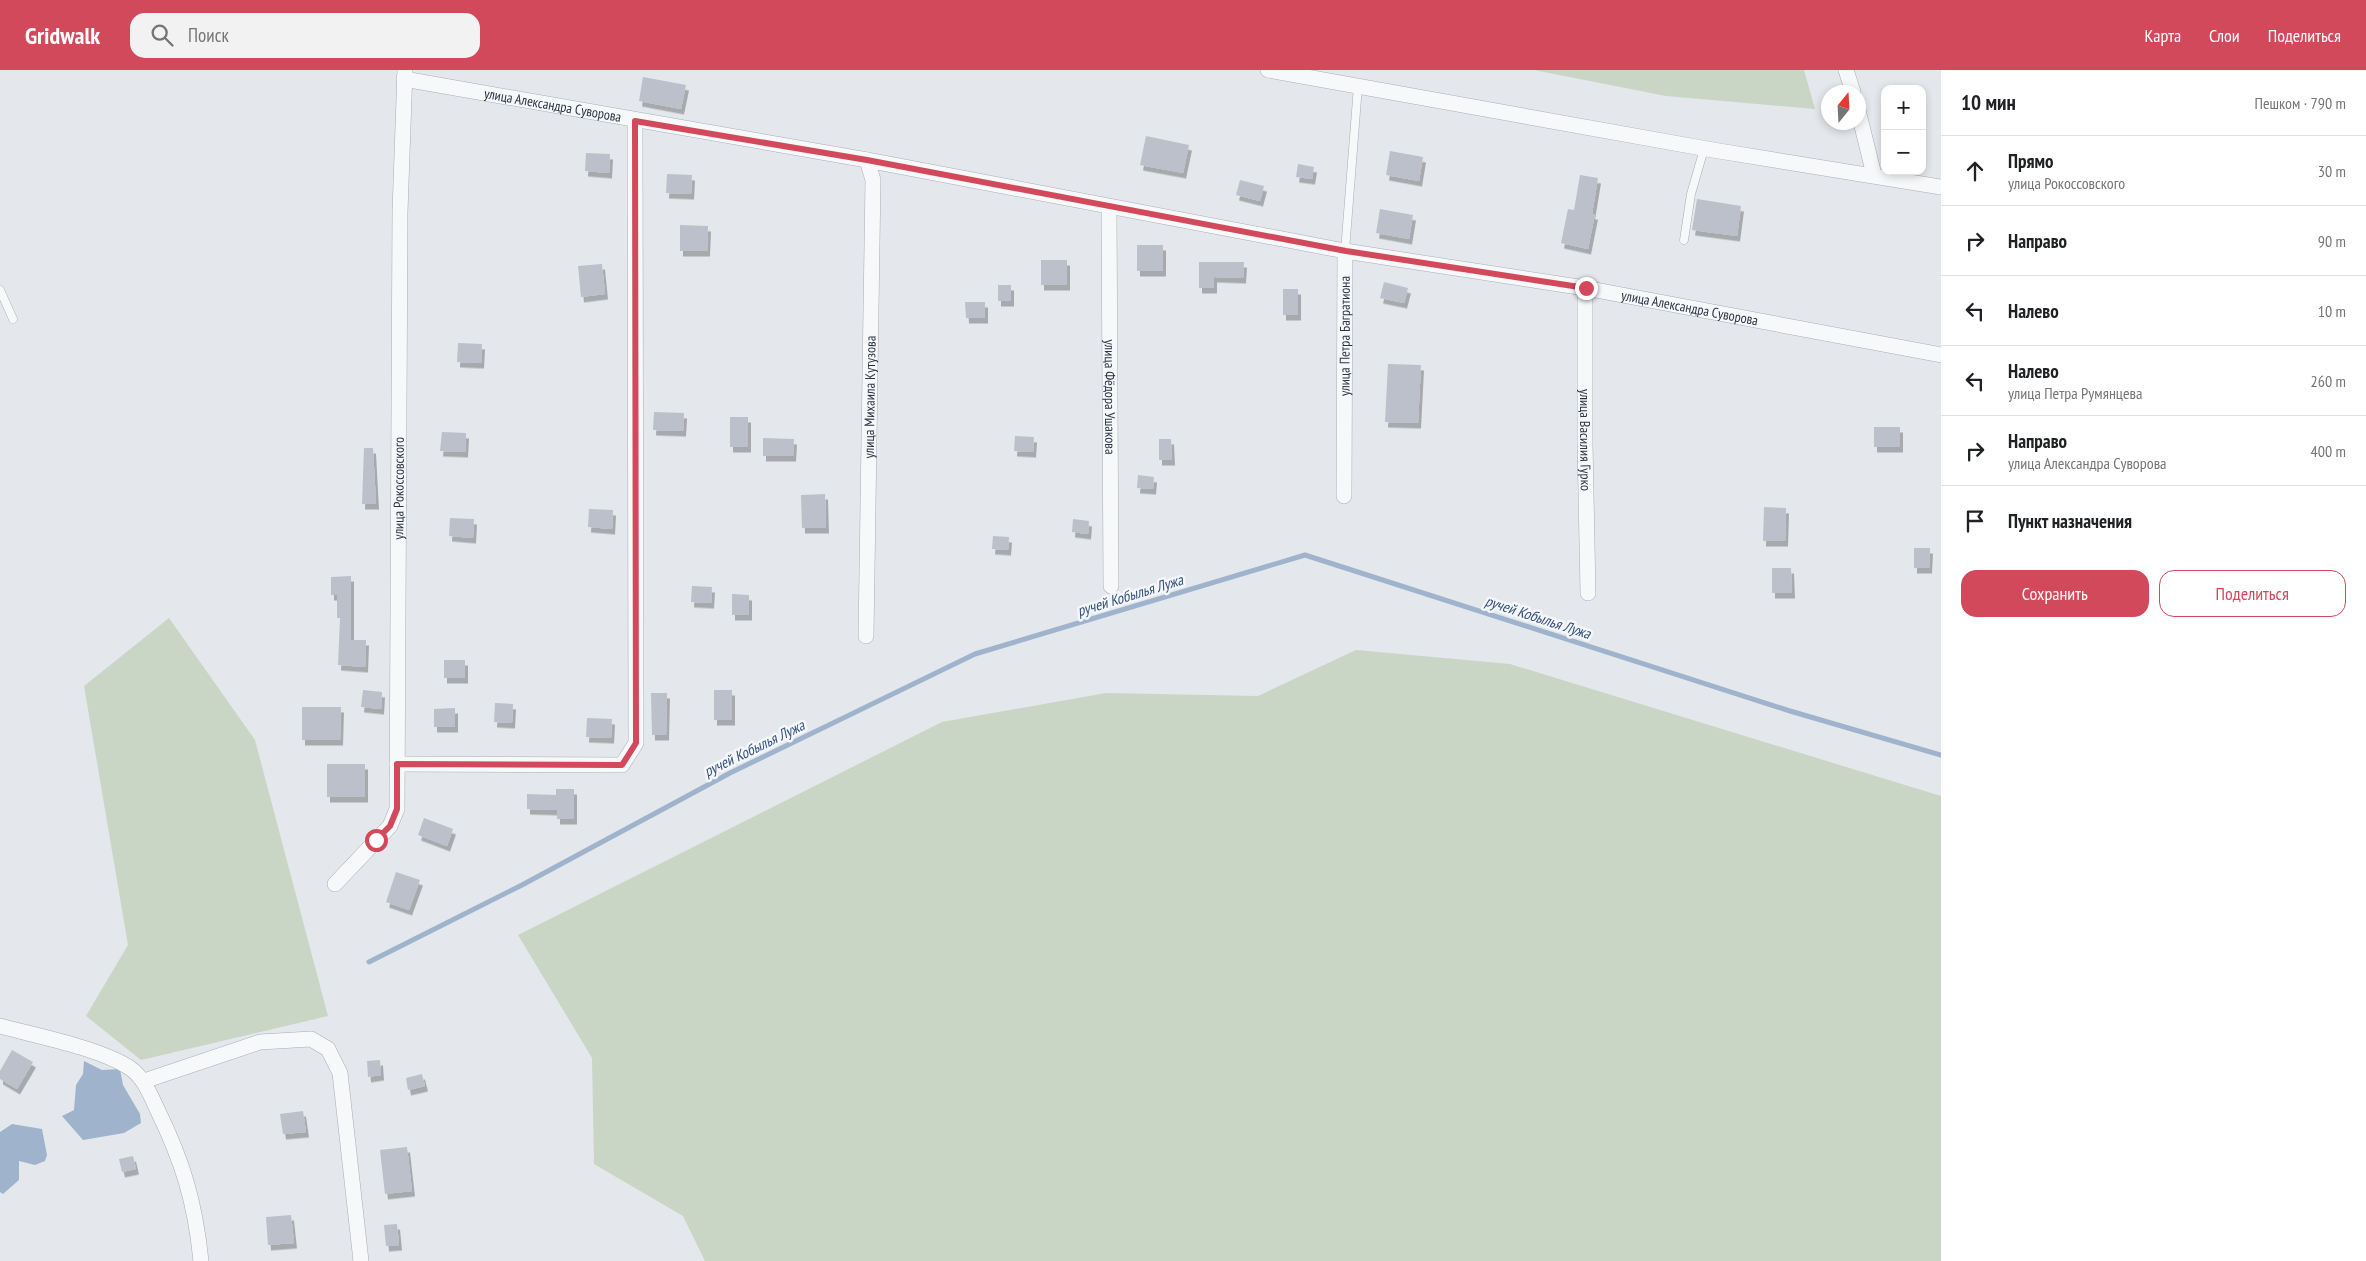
<!DOCTYPE html>
<html lang="ru">
<head>
<meta charset="utf-8">
<style>
  :root { --surface:#fff; --page:#f2f2f2; --text:#202124; --muted:#757577; --line:#e0e0e0; --accent:#d1495b }
  body { margin:0; font-family:"PT Sans Narrow",sans-serif; background:var(--page); color:var(--text) }
  .controls { position:absolute; right:15px; top:15px; display:grid; overflow:hidden; border-radius:10px; box-shadow:0 2px 8px #0003 }
  .controls button { width:45px; height:45px; display:grid; place-items:center; padding:0; border:0; border-bottom:1px solid var(--line); background:var(--surface); color:var(--text); font:25px sans-serif }
  .compass { position:absolute; left:1821px; top:15px; width:45px; height:45px; border-radius:50%; background:var(--surface); box-shadow:0 2px 8px #0003; rotate:18deg }
  .stop { position:absolute; width:15px; height:15px; margin:-11px; border:4px solid #d1495b; border-radius:50%; background:#fff }
  .stop.end { background:#d1495b; border-color:#fff; box-shadow:0 1px 5px #0008 }
  .list { margin:0; padding:0; list-style:none }
  h2 { display:flex; justify-content:space-between; align-items:center; height:65px; margin:0; padding:0 20px; font-size:21px }
  h2 small { font-size:16px; font-weight:400; color:var(--muted) }
  .list li { display:grid; grid-template-columns:32px 1fr auto; gap:15px; align-items:center; box-sizing:border-box; height:70px; padding:0 20px; border-top:1px solid var(--line) }
  .list b { display:block; font-size:19px; white-space:nowrap }
  .list p { margin:0; font-size:16px; white-space:nowrap; color:var(--muted) }
  .list em { font-size:16px; font-style:normal; color:var(--muted) }
  .actions { display:flex; gap:10px; padding:15px 20px }
  .actions a { flex:1; padding:11px 0; border:1px solid var(--accent); border-radius:15px; text-align:center; font-size:18px; color:var(--accent) }
  .actions .main { background:var(--accent); color:#fff }
  .icon { flex:none; width:28px; height:28px; fill:none; stroke:currentColor; stroke-width:2; stroke-linecap:round; stroke-linejoin:round }
  .map { position:relative; flex:none; width:1941px; height:1191px; overflow:hidden }
  header { display:flex; align-items:center; gap:30px; box-sizing:border-box; height:70px; padding:0 25px; background:var(--accent); color:#fff }
  header strong { font-size:24px }
  nav { display:flex; gap:28px; margin-inline-start:auto; font-size:18px }
  .search { width:350px; height:45px; background:var(--page); display:flex; align-items:center; gap:12px; box-sizing:border-box; padding:0 18px; border-radius:15px; color:var(--muted); font-size:19px }
  main { display:flex }
  aside { flex:1; background:var(--surface) }
  .map>svg:first-child { display:block }
  .green { fill:#c9d6c5 }
  .water { fill:#9fb4cc }
  .lines { fill:none; stroke-linecap:round; stroke-linejoin:round }
  .stream { stroke:#9fb4cc; stroke-width:5 }
  .building { fill:#bbc0ca; filter:url(#shadow) }
  .service-casing { stroke:#a9aeb7; stroke-width:9 }
  .minor-casing { stroke:#a9aeb7; stroke-width:16 }
  .service { stroke:#f7f8fa; stroke-width:8 }
  .minor { stroke:#f7f8fa; stroke-width:15 }
  .route { stroke:#d1495b; stroke-width:6 }
  .labels { text-anchor:middle; dominant-baseline:central; stroke-width:5; stroke-linejoin:round; paint-order:stroke }
  .street-label { font-size:14px; fill:#2b3445; stroke:#f4f6f9 }
  .water-label { font-size:15px; font-style:italic; fill:#34527a; stroke:#f4f6f9 }
</style>
</head>
<body>
<header>
<strong>Gridwalk</strong>
<div class="search"><svg class="icon" aria-label="search" viewBox="0 0 24 24"><circle cx="10" cy="10" r="6"/><path d="M15 15l6 6"/></svg>Поиск</div>
<nav><a>Карта</a><a>Слои</a><a>Поделиться</a></nav>
</header>
<main>
<div class="map">
<svg width="1941" height="1191" viewBox="0 0 1941 1191">
  <defs>
    <filter id="shadow"><feDropShadow dx="3" dy="5.5" stdDeviation="0" flood-color="#0004"/></filter>
  </defs>
  <rect width="100%" height="100%" fill="#e4e7ec"/>
  <path class="green" d="M 1534,0 L 1804,0 L 1815,39 L 1666,26 Z
    M 169,548 L 255,670 L 328,946 L 141,990 L 86,946 L 128,875 L 84,616 Z
    M 1356,580 L 1510,594 L 1941,726 L 1941,1191 L 705,1191 L 683,1146 L 594,1094 L 592,988 L 518,865 L 942,652 L 1106,623 L 1258,626 Z"/>
  <path class="water" d="M 84,991 L 102,1000 L 120,999 L 123,1015 L 140,1044 L 141,1053 L 124,1063 L 83,1070 L 62,1046 L 74,1040 L 76,1015 L 83,1004 Z
    M 12,1054 L 42,1059 L 47,1085 L 45,1091 L 35,1095 L 19,1091 L 19,1110 L 3,1124 L 0,1122 L 0,1062 Z"/>
  <g class="lines">
    <path class="stream" d="M 369,892 L 522,815 L 730,703 L 975,584 L 1305,485 L 1790,641 L 1941,685"/>
  </g>
  <path class="building" d="M 643,7 L 686,15 L 681,39 L 639,31 Z
    M 1146,66 L 1189,75 L 1183,103 L 1140,95 Z
    M 1390,81 L 1423,87 L 1419,111 L 1386,105 Z
    M 586,83 L 610,84 L 609,103 L 585,101 Z
    M 1298,94 L 1314,97 L 1312,109 L 1296,107 Z
    M 667,104 L 692,105 L 691,124 L 666,123 Z
    M 1580,105 L 1598,108 L 1592,144 L 1595,144 L 1588,179 L 1561,173 L 1568,139 L 1574,140 Z
    M 1240,110 L 1264,116 L 1260,131 L 1236,125 Z
    M 1697,129 L 1741,136 L 1737,166 L 1692,160 Z
    M 1380,139 L 1413,145 L 1409,169 L 1376,163 Z
    M 680,155 L 708,156 L 707,181 L 680,181 Z
    M 1137,175 L 1163,175 L 1163,201 L 1137,201 Z
    M 1041,190 L 1067,190 L 1067,215 L 1041,215 Z
    M 1199,192 L 1244,192 L 1243,208 L 1214,207 L 1214,218 L 1199,218 Z
    M 602,194 L 605,224 L 581,227 L 578,196 Z
    M 1384,212 L 1408,218 L 1404,233 L 1380,228 Z
    M 998,215 L 1011,215 L 1011,231 L 998,231 Z
    M 1283,219 L 1298,219 L 1298,245 L 1283,245 Z
    M 965,232 L 985,232 L 985,248 L 966,248 Z
    M 458,273 L 482,274 L 481,293 L 457,292 Z
    M 1388,294 L 1421,295 L 1418,353 L 1385,352 Z
    M 654,342 L 684,343 L 683,361 L 653,360 Z
    M 730,347 L 748,347 L 748,377 L 730,377 Z
    M 1874,357 L 1900,357 L 1900,377 L 1874,377 Z
    M 442,362 L 466,363 L 465,382 L 440,381 Z
    M 1015,366 L 1034,367 L 1033,382 L 1014,381 Z
    M 763,368 L 794,369 L 793,386 L 763,386 Z
    M 1159,369 L 1171,369 L 1172,390 L 1159,390 Z
    M 364,378 L 373,378 L 376,434 L 362,434 Z
    M 1138,405 L 1154,407 L 1153,419 L 1137,418 Z
    M 825,424 L 826,458 L 802,458 L 801,425 Z
    M 1764,437 L 1786,438 L 1785,471 L 1763,471 Z
    M 589,439 L 613,440 L 612,459 L 588,457 Z
    M 450,448 L 474,449 L 473,468 L 449,466 Z
    M 1073,449 L 1089,451 L 1088,464 L 1072,462 Z
    M 993,466 L 1009,467 L 1008,480 L 992,479 Z
    M 1914,478 L 1930,478 L 1929,498 L 1914,498 Z
    M 1772,498 L 1791,498 L 1792,523 L 1772,523 Z
    M 351,506 L 351,570 L 366,570 L 365,597 L 338,595 L 340,548 L 337,548 L 337,525 L 331,525 L 331,507 Z
    M 692,516 L 712,517 L 711,533 L 691,532 Z
    M 732,524 L 749,525 L 749,545 L 732,545 Z
    M 444,590 L 465,590 L 465,608 L 444,608 Z
    M 363,620 L 382,622 L 381,639 L 361,637 Z
    M 714,620 L 732,620 L 732,650 L 714,650 Z
    M 651,623 L 667,623 L 666,665 L 652,665 Z
    M 495,633 L 513,634 L 512,653 L 494,652 Z
    M 302,637 L 341,637 L 340,670 L 302,670 Z
    M 455,638 L 455,657 L 434,657 L 434,639 Z
    M 587,648 L 612,649 L 611,668 L 586,667 Z
    M 327,694 L 365,694 L 365,727 L 327,727 Z
    M 556,719 L 574,719 L 574,749 L 557,749 L 557,740 L 527,739 L 527,724 L 556,725 Z
    M 424,748 L 453,759 L 447,776 L 418,765 Z
    M 396,802 L 420,810 L 409,840 L 386,832 Z
    M 12,980 L 33,992 L 17,1019 L 0,1009 L 0,1001 Z
    M 380,990 L 381,1005 L 368,1007 L 367,991 Z
    M 422,1004 L 425,1016 L 408,1020 L 406,1008 Z
    M 303,1041 L 306,1062 L 283,1064 L 280,1044 Z
    M 407,1077 L 412,1121 L 385,1124 L 380,1080 Z
    M 133,1086 L 136,1099 L 122,1102 L 119,1089 Z
    M 291,1145 L 294,1173 L 268,1175 L 266,1147 Z
    M 397,1154 L 399,1175 L 386,1176 L 384,1155 Z"/>
  <g class="lines">
    <g class="service-casing">
      <path id="service" d="M 1684,170 L 1691,124 L 1704,79
        M 1345,181 L 1358,16
        M 0,220 L 13,249"/>
    </g>
    <g class="minor-casing">
      <g id="minor">
        <path d="M 1268,0 L 1713,80 L 1941,117"/>
        <path d="M 1846,0 L 1853,22"/>
        <path id="s1" d="M 404,9 L 867,90 L 1345,181 L 1585,218 L 1941,285"/>
        <path d="M 1858,40 L 1874,105"/>
        <path id="s2" d="M 1109,138 L 1111,516"/>
        <path id="s3" d="M 1585,218 L 1585,373 L 1588,523"/>
        <path id="s4" d="M 1344,426 L 1345,181"/>
        <path id="s5" d="M 866,566 L 873,110 L 867,90"/>
        <path d="M 397,694 L 622,695 L 636,673 L 635,51"/>
        <path id="s6" d="M 335,814 L 390,756 L 397,739 L 400,142 L 405,0"/>
        <path d="M 0,956 C 37,966 99,978 130,998 C 144,1008 150,1024 157,1039 C 183,1092 195,1132 201,1191"/>
        <path d="M 144,1011 L 260,972 L 311,969 L 328,979 L 340,1003 L 361,1191"/>
      </g>
    </g>
    <use href="#service" class="service"/>
    <use href="#minor" class="minor"/>
  </g>
  <g class="lines">
    <path class="route" d="M 376,770 L 390,756 L 397,739 L 397,694 L 622,695 L 636,673 L 635,51 L 867,90 L 1346,181 L 1586,218"/>
  </g>
  <g class="labels">
    <g class="street-label">
      <text stroke="none"><textPath href="#s1" startOffset="151">улица Александра Суворова</textPath></text>
      <text stroke="none"><textPath href="#s1" startOffset="1306">улица Александра Суворова</textPath></text>
      <text stroke="none"><textPath href="#s4" startOffset="160">улица Петра Багратиона</textPath></text>
      <text stroke="none"><textPath href="#s5" startOffset="239">улица Михаила Кутузова</textPath></text>
      <text stroke="none"><textPath href="#s2" startOffset="189">улица Фёдора Ушакова</textPath></text>
      <text stroke="none"><textPath href="#s3" startOffset="152">улица Василия Гурко</textPath></text>
      <text stroke="none"><textPath href="#s6" startOffset="419">улица Рокоссовского</textPath></text>
    </g>
    <g class="water-label">
      <text transform="translate(1130 525) rotate(-17)">ручей Кобылья Лужа</text>
      <text transform="translate(1538 547) rotate(18)">ручей Кобылья Лужа</text>
      <text transform="translate(754 678) rotate(-26)">ручей Кобылья Лужа</text>
    </g>
  </g>
</svg>
<div class="controls">
<button>+</button>
<button>−</button>
</div>
<svg class="compass" viewBox="-18 -18 36 36"><path d="M0-13l5 13h-10z" fill="#e53935"/><path d="M0 13l5-13h-10z" fill="#757577"/></svg>
<div class="stop" style="left:376px;top:770px"></div>
<div class="stop end" style="left:1586px;top:218px"></div>
</div>
<aside>
<h2>10 мин<small>Пешком · 790 m</small></h2>
<ul class="list">
<li><svg class="icon" aria-label="ahead" viewBox="0 0 24 24"><path d="M12 20V5M6 11l6-6 6 6"/></svg><div><b>Прямо</b><p>улица Рокоссовского</p></div><em>30 m</em></li>
<li><svg class="icon" aria-label="right" viewBox="0 0 24 24"><path d="M7 20v-9h11M14 6l5 5-5 5"/></svg><div><b>Направо</b></div><em>90 m</em></li>
<li><svg class="icon" aria-label="left" viewBox="0 0 24 24"><path d="M17 20v-9H6M10 6l-5 5 5 5"/></svg><div><b>Налево</b></div><em>10 m</em></li>
<li><svg class="icon" aria-label="left" viewBox="0 0 24 24"><path d="M17 20v-9H6M10 6l-5 5 5 5"/></svg><div><b>Налево</b><p>улица Петра Румянцева</p></div><em>260 m</em></li>
<li><svg class="icon" aria-label="right" viewBox="0 0 24 24"><path d="M7 20v-9h11M14 6l5 5-5 5"/></svg><div><b>Направо</b><p>улица Александра Суворова</p></div><em>400 m</em></li>
<li><svg class="icon" aria-label="arrive" viewBox="0 0 24 24"><path d="M6 21V4h12l-3 4 3 4H6"/></svg><div><b>Пункт назначения</b></div></li>
</ul>
<div class="actions"><a class="main">Сохранить</a><a>Поделиться</a></div>
</aside>
</main>
</body>
</html>
